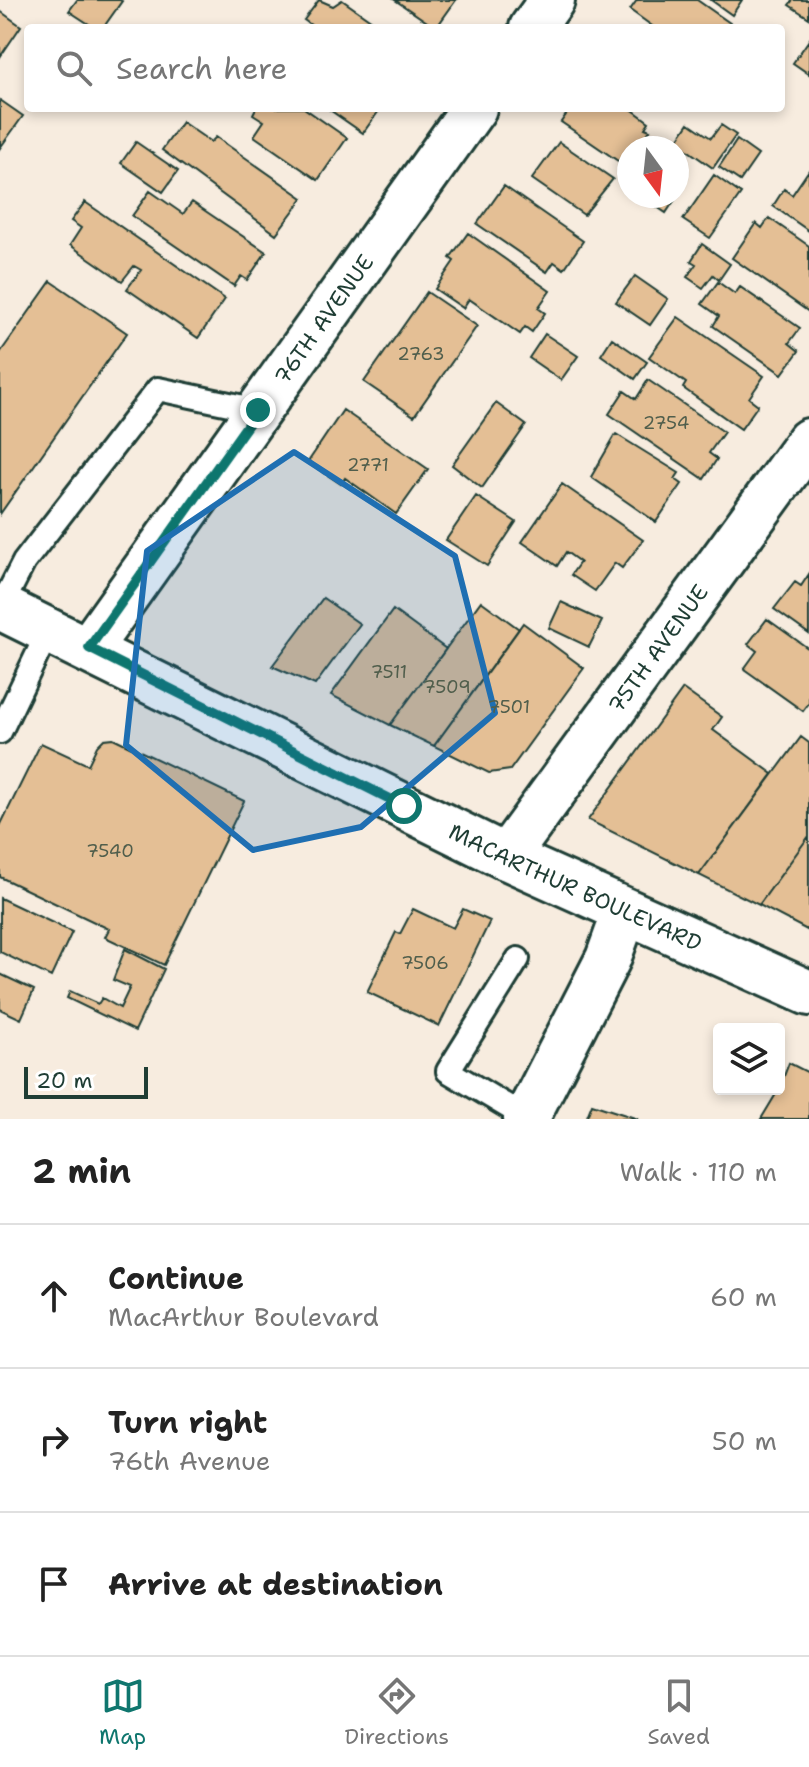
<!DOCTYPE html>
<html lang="en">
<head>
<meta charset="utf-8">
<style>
  :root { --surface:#fff; --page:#f2f2f2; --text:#222; --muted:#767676; --line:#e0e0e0; --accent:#0f766e }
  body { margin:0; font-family:"Shantell Sans",sans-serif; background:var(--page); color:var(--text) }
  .controls { position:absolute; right:24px; bottom:24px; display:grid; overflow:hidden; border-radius:8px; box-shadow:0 4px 12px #0003 }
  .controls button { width:72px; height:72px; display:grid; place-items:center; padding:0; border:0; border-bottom:2px solid var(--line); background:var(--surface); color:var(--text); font:40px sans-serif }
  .compass { position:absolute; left:617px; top:136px; width:72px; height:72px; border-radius:50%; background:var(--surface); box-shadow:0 4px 12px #0003; rotate:165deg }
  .scale { position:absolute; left:24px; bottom:20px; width:124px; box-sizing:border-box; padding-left:8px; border:4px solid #1f3d34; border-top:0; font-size:22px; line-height:28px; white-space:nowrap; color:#1f3d34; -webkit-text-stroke:6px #fff; paint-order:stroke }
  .stop { position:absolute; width:24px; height:24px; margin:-18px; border:6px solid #0f766e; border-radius:50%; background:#fff }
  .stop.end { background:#0f766e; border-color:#fff; box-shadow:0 2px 8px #0008 }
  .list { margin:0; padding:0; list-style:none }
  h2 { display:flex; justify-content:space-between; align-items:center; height:104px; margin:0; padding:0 32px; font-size:34px }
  h2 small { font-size:26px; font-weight:400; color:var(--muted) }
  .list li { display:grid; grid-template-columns:52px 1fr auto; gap:24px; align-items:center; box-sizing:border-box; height:144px; padding:0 32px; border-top:2px solid var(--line) }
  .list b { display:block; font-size:30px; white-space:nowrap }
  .list p { margin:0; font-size:26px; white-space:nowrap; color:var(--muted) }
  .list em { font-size:26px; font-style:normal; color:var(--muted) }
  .icon { flex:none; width:44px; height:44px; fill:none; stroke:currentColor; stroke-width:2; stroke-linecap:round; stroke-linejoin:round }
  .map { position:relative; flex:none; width:809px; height:1119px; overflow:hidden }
  .search { position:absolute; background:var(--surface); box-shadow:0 4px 12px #0003; left:24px; right:24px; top:24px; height:88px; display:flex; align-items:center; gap:20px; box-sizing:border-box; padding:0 28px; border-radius:8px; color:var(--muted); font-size:30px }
  .sheet { height:536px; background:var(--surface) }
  nav { display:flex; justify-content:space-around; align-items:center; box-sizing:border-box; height:112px; border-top:2px solid var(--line); background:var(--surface); font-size:22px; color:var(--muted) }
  nav a { display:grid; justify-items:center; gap:4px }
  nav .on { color:var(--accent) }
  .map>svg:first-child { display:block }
  .building { fill:#e4bf95; stroke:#1f3d34; stroke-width:2 }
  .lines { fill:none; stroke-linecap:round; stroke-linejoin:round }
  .service-casing { stroke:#1f3d34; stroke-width:28 }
  .minor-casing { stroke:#1f3d34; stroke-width:50 }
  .secondary-casing { stroke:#1f3d34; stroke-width:50 }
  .service { stroke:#fff; stroke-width:22 }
  .minor { stroke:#fff; stroke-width:44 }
  .secondary { stroke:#fff; stroke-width:44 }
  .route { stroke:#0f766e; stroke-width:10 }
  .marked { fill:#1f6fb2; fill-opacity:0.2; stroke:#1f6fb2; stroke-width:6; stroke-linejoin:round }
  .labels { text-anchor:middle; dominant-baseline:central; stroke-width:6; stroke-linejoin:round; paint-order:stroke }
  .number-label { font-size:18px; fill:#505e4c }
  .street-label { font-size:22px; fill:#1f3d34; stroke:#fff }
</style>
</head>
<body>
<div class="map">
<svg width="809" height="1119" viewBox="0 0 809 1119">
  <rect width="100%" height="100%" fill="#f7ecdf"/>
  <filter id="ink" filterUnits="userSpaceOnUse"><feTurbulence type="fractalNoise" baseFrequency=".0125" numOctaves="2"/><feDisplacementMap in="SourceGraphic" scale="16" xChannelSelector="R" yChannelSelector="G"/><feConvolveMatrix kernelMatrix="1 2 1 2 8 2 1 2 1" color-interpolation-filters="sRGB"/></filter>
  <g filter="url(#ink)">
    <path class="building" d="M 77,0 L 120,0 L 122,1 L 103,28 L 95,28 L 69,11 Z
      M 319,0 L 333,6 L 342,0 L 382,28 L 315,28 L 304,20 Z
      M 395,0 L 456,0 L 436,28 Z
      M 637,0 L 697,0 L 737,28 L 655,28 L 630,10 Z
      M 711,0 L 742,0 L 732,15 Z
      M 793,0 L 809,0 L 809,18 L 789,5 Z
      M 0,11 L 21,26 L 0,57 Z
      M 809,40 L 809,74 L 793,63 Z
      M 0,100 L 23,116 L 0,148 Z
      M 256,108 L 304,108 L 347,138 L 318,180 L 254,136 L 264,121 L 253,114 Z
      M 327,108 L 371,108 L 378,112 L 363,133 Z
      M 571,108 L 630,108 L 649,122 L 645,128 L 650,130 L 639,146 L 635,143 L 629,148 L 621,163 L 561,122 Z
      M 182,122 L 211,142 L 216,137 L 303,198 L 276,234 L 162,150 Z
      M 689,123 L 711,138 L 721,125 L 736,135 L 713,168 L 676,142 Z
      M 737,140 L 758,155 L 740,181 L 719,167 Z
      M 136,142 L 178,171 L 163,192 L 121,163 Z
      M 559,142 L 613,179 L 584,215 L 532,179 Z
      M 809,170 L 809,231 L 773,206 L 784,189 L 792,195 Z
      M 714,175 L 741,194 L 710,238 L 683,220 Z
      M 504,186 L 583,241 L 564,269 L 554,262 L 547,272 L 477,224 Z
      M 150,191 L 183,214 L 192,202 L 266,252 L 247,280 L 241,276 L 234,286 L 132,216 Z
      M 641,196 L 673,196 L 676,198 L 666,213 Z
      M 85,202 L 225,299 L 198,338 L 127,289 L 141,270 L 134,266 L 122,281 L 70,245 L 81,228 L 71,221 Z
      M 769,218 L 809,246 L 809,312 L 732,258 L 756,223 L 762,228 Z
      M 468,233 L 550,291 L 538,308 L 545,313 L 532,332 L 525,327 L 520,334 L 469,299 L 463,308 L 435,289 L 454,261 L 450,258 Z
      M 702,244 L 730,264 L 719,280 L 713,275 L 703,288 L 687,277 L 696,264 L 691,261 Z
      M 635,276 L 668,299 L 650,325 L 616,302 Z
      M 51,281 L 127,333 L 0,514 L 0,353 Z
      M 718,282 L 735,294 L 740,287 L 800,328 L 789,343 L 799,351 L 782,374 L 713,326 L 719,316 L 702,304 Z
      M 427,292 L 477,326 L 414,416 L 364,382 Z
      M 678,317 L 764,376 L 749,398 L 758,405 L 741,429 L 683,388 L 686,383 L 649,357 Z
      M 545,334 L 578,356 L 561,380 L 529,358 Z
      M 612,338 L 647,362 L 635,379 L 601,355 Z
      M 648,380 L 724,432 L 709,453 L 717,459 L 704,479 L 609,414 L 624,391 L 636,399 Z
      M 496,403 L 526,425 L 482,488 L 452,465 Z
      M 343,410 L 428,469 L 396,514 L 345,478 L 341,484 L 308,462 Z
      M 616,434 L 679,473 L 675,479 L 682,484 L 656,522 L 591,477 Z
      M 562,484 L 643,540 L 622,568 L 615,563 L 595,591 L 571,575 L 580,562 L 566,552 L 557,566 L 522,542 Z
      M 476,496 L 516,522 L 487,566 L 446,540 Z
      M 809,574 L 809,634 L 774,609 L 795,582 L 801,586 Z
      M 323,598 L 360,624 L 315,685 L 272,666 Z
      M 481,601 L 519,629 L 434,746 L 390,725 Z
      M 561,602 L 602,621 L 589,647 L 549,628 Z
      M 393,610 L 446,649 L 390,725 L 331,695 Z
      M 767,619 L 809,649 L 809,703 L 803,711 L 744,669 L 757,651 L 748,644 Z
      M 523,623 L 584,668 L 510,770 L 489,773 L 434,746 Z
      M 683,689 L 722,717 L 713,730 L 773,774 L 699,875 L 588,820 Z
      M 801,737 L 809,743 L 809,836 L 759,905 L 699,875 Z
      M 113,738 L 244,801 L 164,965 L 105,937 L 109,929 L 0,877 L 0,826 L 41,743 L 88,765 L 97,746 L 104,739 Z
      M 809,836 L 809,931 L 759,905 Z
      M 0,898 L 72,932 L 51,977 L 0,952 Z
      M 413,909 L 453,928 L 463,909 L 490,921 L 439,1026 L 367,992 L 396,932 L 400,934 Z
      M 125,949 L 164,969 L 135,1031 L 67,998 L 70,991 L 98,1004 L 102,998 L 120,1008 L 130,987 L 113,980 Z
      M 0,974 L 34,990 L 21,1019 L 0,1009 Z
      M 789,1063 L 809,1073 L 809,1119 L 761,1119 L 779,1089 Z
      M 592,1104 L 638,1119 L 586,1119 Z"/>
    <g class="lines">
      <g class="service-casing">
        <path id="service" d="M 1,607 L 24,562 L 158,389 L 258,410
          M 0,732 L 49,630
          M 518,959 L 448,1071 L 527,1118"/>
      </g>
      <g class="minor-casing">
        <g id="minor">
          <path d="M 532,28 L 552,0"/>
          <path id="s1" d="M 89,648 L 474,108"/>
          <path id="s2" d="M 506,857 L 809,441"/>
          <path d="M 526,1119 L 608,959 L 625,912"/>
        </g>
      </g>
      <g class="secondary-casing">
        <g id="secondary">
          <path id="s3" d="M 0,607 L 506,857 L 809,993"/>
        </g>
      </g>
      <use href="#service" class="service"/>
      <use href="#minor" class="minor"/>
      <use href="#secondary" class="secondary"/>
    </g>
  </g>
  <g class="lines" filter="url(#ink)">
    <path class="route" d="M 258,410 L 89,648 L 404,806"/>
  </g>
  <path class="marked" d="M 294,452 L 455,556 L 495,713 L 361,827 L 253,850 L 126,745 L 147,551 Z"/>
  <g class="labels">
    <g class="number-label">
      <text x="421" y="354">2763</text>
      <text x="666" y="423">2754</text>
      <text x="368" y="465">2771</text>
      <text x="389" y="672">7511</text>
      <text x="447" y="687">7509</text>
      <text x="509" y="707">7501</text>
      <text x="110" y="851">7540</text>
      <text x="425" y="963">7506</text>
    </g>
    <g class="street-label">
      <text stroke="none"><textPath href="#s1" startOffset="404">76TH AVENUE</textPath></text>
      <text stroke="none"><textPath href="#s2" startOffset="258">75TH AVENUE</textPath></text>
      <text stroke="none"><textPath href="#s3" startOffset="640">MACARTHUR BOULEVARD</textPath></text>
    </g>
  </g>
</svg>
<div class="controls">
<button><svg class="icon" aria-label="layers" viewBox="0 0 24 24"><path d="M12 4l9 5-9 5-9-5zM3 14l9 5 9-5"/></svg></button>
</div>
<svg class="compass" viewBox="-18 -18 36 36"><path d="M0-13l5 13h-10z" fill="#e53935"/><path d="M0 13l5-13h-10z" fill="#767676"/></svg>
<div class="scale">20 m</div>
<div class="stop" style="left:404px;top:806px"></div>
<div class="stop end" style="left:258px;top:410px"></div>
<div class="search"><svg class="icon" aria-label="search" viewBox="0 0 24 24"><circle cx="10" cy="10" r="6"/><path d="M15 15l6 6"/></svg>Search here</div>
</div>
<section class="sheet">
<h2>2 min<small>Walk · 110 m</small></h2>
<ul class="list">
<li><svg class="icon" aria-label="ahead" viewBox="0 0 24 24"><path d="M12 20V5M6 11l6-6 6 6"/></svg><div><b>Continue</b><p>MacArthur Boulevard</p></div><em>60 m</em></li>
<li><svg class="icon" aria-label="right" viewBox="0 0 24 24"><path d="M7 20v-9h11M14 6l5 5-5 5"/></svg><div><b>Turn right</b><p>76th Avenue</p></div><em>50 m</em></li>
<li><svg class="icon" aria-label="arrive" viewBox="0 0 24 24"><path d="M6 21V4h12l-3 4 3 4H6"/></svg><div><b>Arrive at destination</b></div></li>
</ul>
</section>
<nav>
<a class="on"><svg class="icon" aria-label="map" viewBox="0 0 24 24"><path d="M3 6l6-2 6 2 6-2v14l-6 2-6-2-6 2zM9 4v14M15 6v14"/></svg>Map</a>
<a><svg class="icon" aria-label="directions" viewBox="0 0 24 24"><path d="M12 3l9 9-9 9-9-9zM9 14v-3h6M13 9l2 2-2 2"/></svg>Directions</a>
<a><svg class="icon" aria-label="saved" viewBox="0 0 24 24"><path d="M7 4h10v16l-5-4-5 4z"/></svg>Saved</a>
</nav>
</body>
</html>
